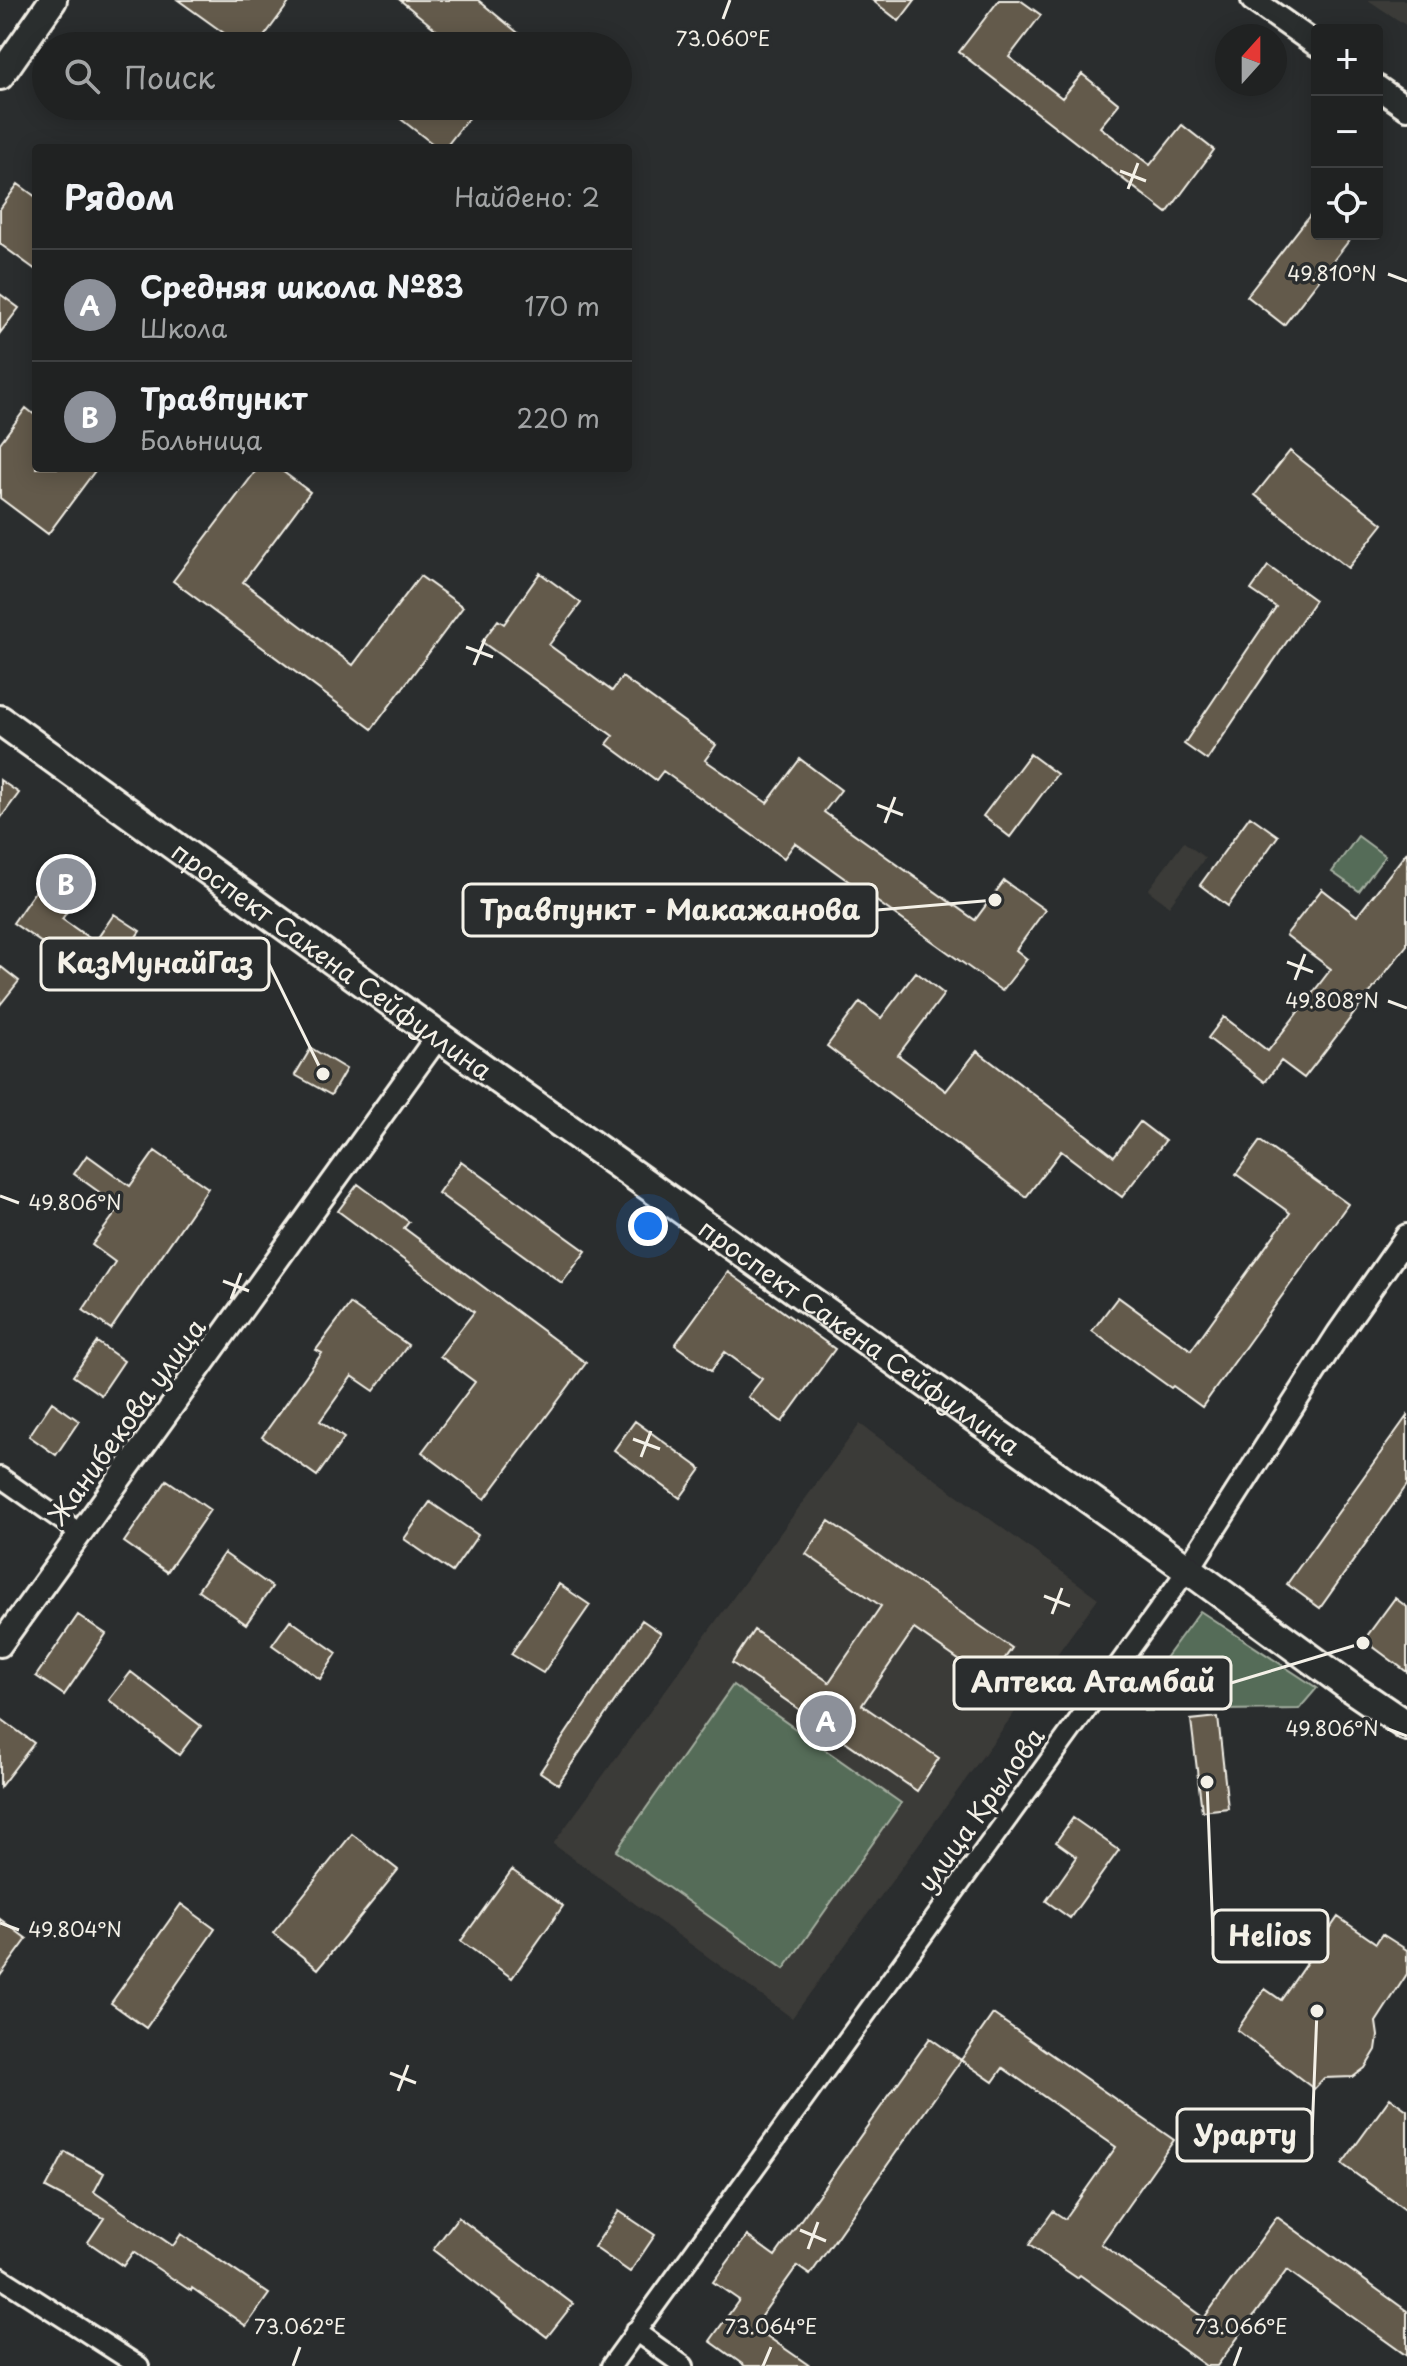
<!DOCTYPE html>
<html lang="ru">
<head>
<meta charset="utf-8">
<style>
  :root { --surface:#202222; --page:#282a2a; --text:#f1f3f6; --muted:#a2a4a5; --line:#3d3f40; --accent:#8c9099 }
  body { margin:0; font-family:"Playpen Sans",sans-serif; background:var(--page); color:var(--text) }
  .controls { position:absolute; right:24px; top:24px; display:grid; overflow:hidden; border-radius:8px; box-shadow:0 4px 20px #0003 }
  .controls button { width:72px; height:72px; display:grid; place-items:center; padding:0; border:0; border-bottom:2px solid var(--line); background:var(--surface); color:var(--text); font:40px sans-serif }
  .compass { position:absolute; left:1215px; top:24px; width:72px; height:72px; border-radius:50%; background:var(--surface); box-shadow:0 4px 20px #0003; rotate:21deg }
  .you { position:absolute; left:648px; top:1226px; width:28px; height:28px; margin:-20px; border:6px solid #fff; border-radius:50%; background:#1a73e8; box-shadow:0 0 0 12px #1a73e833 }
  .badge { display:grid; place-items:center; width:52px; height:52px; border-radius:50%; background:var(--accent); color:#fff; font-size:26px; font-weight:700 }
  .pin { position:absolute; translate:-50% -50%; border:4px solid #fff; box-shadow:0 2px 8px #0006 }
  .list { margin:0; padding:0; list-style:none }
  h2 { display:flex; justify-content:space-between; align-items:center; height:104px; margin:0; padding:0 32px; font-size:34px }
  h2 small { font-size:26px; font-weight:400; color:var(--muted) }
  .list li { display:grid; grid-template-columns:52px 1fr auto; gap:24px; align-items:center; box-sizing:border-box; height:112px; padding:0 32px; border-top:2px solid var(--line) }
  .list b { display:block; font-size:30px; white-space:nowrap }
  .list p { margin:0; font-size:26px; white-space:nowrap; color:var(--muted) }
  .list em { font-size:26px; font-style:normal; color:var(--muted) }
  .icon { flex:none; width:44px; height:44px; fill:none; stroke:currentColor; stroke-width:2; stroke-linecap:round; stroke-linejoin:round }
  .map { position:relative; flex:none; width:1407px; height:2366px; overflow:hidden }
  .search { position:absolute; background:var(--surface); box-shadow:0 4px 20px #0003; left:32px; top:32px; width:600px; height:88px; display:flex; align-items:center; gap:20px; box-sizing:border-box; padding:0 28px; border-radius:44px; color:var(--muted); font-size:30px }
  .panel { position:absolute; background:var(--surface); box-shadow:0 4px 20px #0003; left:32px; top:144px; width:600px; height:328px; border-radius:8px }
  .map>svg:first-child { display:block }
  .built { fill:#3b3a37 }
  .green { fill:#556c58; stroke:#a4aea0; stroke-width:2 }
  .building { fill:#635a4b; stroke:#f4f1e8; stroke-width:2 }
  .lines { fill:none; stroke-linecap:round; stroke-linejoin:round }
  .minor-casing { stroke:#f4f1e8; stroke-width:24 }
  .tertiary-casing { stroke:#f4f1e8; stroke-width:28 }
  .secondary-casing { stroke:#f4f1e8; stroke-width:32 }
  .primary-casing { stroke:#f4f1e8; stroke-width:34 }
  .minor { stroke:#2a2d2e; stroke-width:18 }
  .tertiary { stroke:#2a2d2e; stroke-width:22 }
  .secondary { stroke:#2a2d2e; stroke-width:26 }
  .primary { stroke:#2a2d2e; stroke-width:28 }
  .ticks { fill:none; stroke:#f4f1e8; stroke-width:3 }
  .labels { text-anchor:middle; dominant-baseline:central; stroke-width:7; stroke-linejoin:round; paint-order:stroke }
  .street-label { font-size:26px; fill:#f4f1e8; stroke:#2a2d2e }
  .ticks-label { font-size:20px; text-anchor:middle; fill:#f4f1e8; stroke:#2a2d2e; stroke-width:7; stroke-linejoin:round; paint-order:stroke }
  .leader { fill:none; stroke:#f4f1e8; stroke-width:3 }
  .callout-dot { fill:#f4f1e8; stroke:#2a2d2e; stroke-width:3 }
  .callout { fill:#2a2d2e; stroke:#f4f1e8; stroke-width:3 }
  .callout-label { font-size:28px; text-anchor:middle; font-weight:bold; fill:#f4f1e8 }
</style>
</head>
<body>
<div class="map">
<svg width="1407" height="2366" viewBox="0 0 1407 2366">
  <rect width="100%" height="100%" fill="#2a2d2e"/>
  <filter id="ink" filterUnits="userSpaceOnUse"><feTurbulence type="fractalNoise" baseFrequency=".0125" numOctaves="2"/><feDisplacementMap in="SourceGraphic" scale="16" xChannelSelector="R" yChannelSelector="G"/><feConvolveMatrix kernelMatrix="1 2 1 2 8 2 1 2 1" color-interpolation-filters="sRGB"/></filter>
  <g filter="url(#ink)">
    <path class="built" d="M 1369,0 L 1407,0 L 1407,26 L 1368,0 Z
      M 1184,842 L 1205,858 L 1169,906 L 1148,890 Z
      M 860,1424 L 1098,1598 L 792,2018 L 553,1844 Z"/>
    <path class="green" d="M 1358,836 L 1385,856 L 1359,891 L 1332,872 Z
      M 1200,1611 L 1317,1688 L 1299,1709 L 1144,1711 L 1139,1693 Z
      M 733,1685 L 901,1803 L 784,1969 L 616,1851 Z"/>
    <path class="building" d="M 178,0 L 291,0 L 257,46 L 242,46 Z
      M 400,0 L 478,0 L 534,46 L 456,46 Z
      M 872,0 L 915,0 L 899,21 Z
      M 999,0 L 1020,0 L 1041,15 L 1009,57 L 1062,98 L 1082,74 L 1119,104 L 1100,127 L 1150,165 L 1182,125 L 1214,150 L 1167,213 L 959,52 Z
      M 384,106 L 456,106 L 470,116 L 445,148 L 438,148 Z
      M 18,184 L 36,197 L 36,270 L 0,244 L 0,209 Z
      M 1317,206 L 1317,234 L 1354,234 L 1284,325 L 1247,296 Z
      M 0,294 L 19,308 L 0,333 Z
      M 26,408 L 36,416 L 36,468 L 97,468 L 48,534 L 0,498 L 0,443 Z
      M 1290,451 L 1383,524 L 1348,568 L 1255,495 Z
      M 258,468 L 278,468 L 310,492 L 243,582 L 353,665 L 420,576 L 463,607 L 372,729 L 173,581 Z
      M 1268,566 L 1315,600 L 1207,760 L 1184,744 L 1276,607 L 1251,590 Z
      M 540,573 L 581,603 L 549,645 L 612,691 L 622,677 L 716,745 L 705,760 L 767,803 L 800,759 L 841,790 L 824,812 L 975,920 L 1004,881 L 1045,910 L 1016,950 L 1027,959 L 1002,991 L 795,843 L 784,858 L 663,771 L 656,780 L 607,744 L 613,736 L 482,642 L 498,620 L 504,624 Z
      M 1030,754 L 1057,774 L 1010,837 L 983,816 Z
      M 0,780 L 19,793 L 0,819 Z
      M 1250,816 L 1278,836 L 1228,906 L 1200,885 Z
      M 1407,852 L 1407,945 L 1304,1078 L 1281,1061 L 1265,1082 L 1208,1038 L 1224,1017 L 1268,1051 L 1331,969 L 1286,935 L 1322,889 L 1357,916 Z
      M 52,867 L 83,889 L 62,919 L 95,942 L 114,914 L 140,931 L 103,985 L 13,923 Z
      M 0,966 L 19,981 L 0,1005 Z
      M 916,972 L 944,994 L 898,1055 L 946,1091 L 977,1051 L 1114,1156 L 1140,1122 L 1165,1141 L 1122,1197 L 1061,1151 L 1026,1197 L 827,1046 L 860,1002 L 881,1018 Z
      M 311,1048 L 346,1069 L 331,1095 L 295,1075 Z
      M 1260,1141 L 1348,1204 L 1202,1407 L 1173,1386 L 1171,1388 L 1092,1331 L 1118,1297 L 1191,1350 L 1290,1213 L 1236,1174 Z
      M 155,1151 L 208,1188 L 111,1329 L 83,1310 L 115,1262 L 92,1245 L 120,1207 L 74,1174 L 87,1155 L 130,1186 Z
      M 461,1161 L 586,1251 L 562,1283 L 438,1193 Z
      M 358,1184 L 409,1222 L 404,1228 L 586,1363 L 485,1499 L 422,1452 L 475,1382 L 440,1356 L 474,1312 L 338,1211 Z
      M 728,1272 L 835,1349 L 782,1422 L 748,1397 L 762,1379 L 725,1352 L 711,1371 L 675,1345 Z
      M 350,1304 L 408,1345 L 374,1391 L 352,1376 L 320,1421 L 344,1438 L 317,1476 L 262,1437 L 322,1353 L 316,1350 Z
      M 97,1342 L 124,1361 L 101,1395 L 73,1376 Z
      M 52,1402 L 79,1421 L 56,1455 L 29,1436 Z
      M 1407,1416 L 1407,1485 L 1320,1608 L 1287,1584 Z
      M 635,1421 L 701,1469 L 680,1498 L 614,1450 Z
      M 167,1480 L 210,1510 L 167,1572 L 124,1542 Z
      M 430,1502 L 478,1535 L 452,1572 L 404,1539 Z
      M 829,1521 L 1012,1648 L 989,1681 L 914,1629 L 862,1705 L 939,1758 L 917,1791 L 732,1663 L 754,1630 L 829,1682 L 881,1606 L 806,1554 Z
      M 224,1553 L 272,1587 L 246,1624 L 198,1590 Z
      M 559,1584 L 590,1605 L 543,1673 L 511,1654 Z
      M 1395,1598 L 1407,1607 L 1407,1672 L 1364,1640 Z
      M 78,1615 L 106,1634 L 64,1695 L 36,1676 Z
      M 290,1620 L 337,1653 L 320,1679 L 272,1645 Z
      M 642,1620 L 661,1633 L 558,1784 L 540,1772 Z
      M 131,1672 L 201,1726 L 179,1755 L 109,1700 Z
      M 1218,1717 L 1228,1808 L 1202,1811 L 1191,1720 Z
      M 0,1718 L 34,1743 L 0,1787 Z
      M 1073,1818 L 1119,1850 L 1070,1918 L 1046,1901 L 1077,1857 L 1056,1842 Z
      M 352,1834 L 398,1870 L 318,1969 L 273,1933 Z
      M 512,1870 L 563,1906 L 512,1978 L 461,1941 Z
      M 181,1904 L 215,1929 L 146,2028 L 111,2003 Z
      M 1338,1917 L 1376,1943 L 1382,1934 L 1407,1950 L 1407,1974 L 1376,2022 L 1378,2036 L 1376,2050 L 1365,2068 L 1353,2077 L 1324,2078 L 1314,2089 L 1237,2030 L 1265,1989 L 1281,2000 Z
      M 0,1919 L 27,1939 L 0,1976 Z
      M 993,2014 L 1174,2140 L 1101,2244 L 1204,2318 L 1277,2217 L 1407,2311 L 1407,2356 L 1287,2270 L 1217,2366 L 1206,2366 L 1080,2275 L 1077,2278 L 1029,2245 L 1053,2211 L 1065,2219 L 1116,2147 L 1003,2068 L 993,2082 L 961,2060 Z
      M 930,2038 L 961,2060 L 810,2275 L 797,2266 L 759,2319 L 767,2324 L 761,2332 L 810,2366 L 745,2366 L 710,2341 L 739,2300 L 713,2282 L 747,2236 L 775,2256 Z
      M 1390,2098 L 1407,2110 L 1407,2211 L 1342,2164 Z
      M 65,2152 L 104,2173 L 94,2192 L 173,2246 L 181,2234 L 269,2294 L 246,2326 L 192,2288 L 191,2291 L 133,2252 L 123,2266 L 88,2242 L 104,2218 L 46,2188 Z
      M 619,2211 L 655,2235 L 630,2272 L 594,2247 Z
      M 458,2217 L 573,2304 L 547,2337 L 433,2250 Z"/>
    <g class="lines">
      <g class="minor-casing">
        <path id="minor" d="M 0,1477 L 80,1533
          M 0,2277 L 139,2366
          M 635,2331 L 684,2366
          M 611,2366 L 1188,1569"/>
      </g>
      <g class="tertiary-casing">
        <path id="tertiary" d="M 1253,0 L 1317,45
          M 1377,87 L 1407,108
          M 1188,1569 L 1339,1333 L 1407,1236
          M 0,1645 L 438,1036"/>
      </g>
      <g class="secondary-casing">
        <path id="secondary" d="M 0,76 L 53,0"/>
      </g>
      <g class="primary-casing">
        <g id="primary">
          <path id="s1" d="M 0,720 L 438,1036 L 1188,1569 L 1351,1688 L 1407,1726"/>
        </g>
      </g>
      <use href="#minor" class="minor"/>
      <use href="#tertiary" class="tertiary"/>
      <use href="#secondary" class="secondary"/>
      <use href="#primary" class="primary"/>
    </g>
  </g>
  <path class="ticks" d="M 723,19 L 730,0M 1120,171 L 1146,181M 1128,189 L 1138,163M 1388,274 L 1407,281M 466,647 L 493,657M 474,665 L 485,639M 877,805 L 903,815M 885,823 L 895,797M 1287,962 L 1313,972M 1295,980 L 1305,954M 1388,1001 L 1407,1008M 0,1196 L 19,1203M 223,1281 L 249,1291M 231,1299 L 241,1273M 633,1439 L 660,1449M 641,1457 L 651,1431M 1044,1596 L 1070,1606M 1052,1614 L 1062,1588M 1388,1729 L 1407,1736M 0,1923 L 19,1930M 390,2073 L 416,2083M 398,2091 L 408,2065M 800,2230 L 826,2241M 808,2249 L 818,2222M 293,2366 L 300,2347M 763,2366 L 771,2347M 1234,2366 L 1241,2347"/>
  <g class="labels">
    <g class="street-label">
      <text stroke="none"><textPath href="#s1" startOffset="410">проспект Сакена Сейфуллина</textPath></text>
      <text stroke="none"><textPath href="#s1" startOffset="1058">проспект Сакена Сейфуллина</textPath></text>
      <text transform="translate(126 1421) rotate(-54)">Жанибекова улица</text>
      <text transform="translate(980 1809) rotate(-54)">улица Крылова</text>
    </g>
  </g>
  <g class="ticks-label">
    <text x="723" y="46">73.060°E</text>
    <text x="1332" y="281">49.810°N</text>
    <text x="1332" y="1008">49.808°N</text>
    <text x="75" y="1210">49.806°N</text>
    <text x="1332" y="1736">49.806°N</text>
    <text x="75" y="1937">49.804°N</text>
    <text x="300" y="2334">73.062°E</text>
    <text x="771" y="2334">73.064°E</text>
    <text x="1241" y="2334">73.066°E</text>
  </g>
  <path class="leader" d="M995 900L877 910M323 1074L269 964M1363 1643L1231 1683M1207 1782L1213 1936M1317 2011L1312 2135"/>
  <g class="callout-dot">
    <circle cx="995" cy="900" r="8"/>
    <circle cx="323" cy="1074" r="8"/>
    <circle cx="1363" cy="1643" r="8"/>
    <circle cx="1207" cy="1782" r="8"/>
    <circle cx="1317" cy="2011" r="8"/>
  </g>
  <g class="callout">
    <rect x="463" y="884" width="414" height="52" rx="8"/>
    <rect x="41" y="938" width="228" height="52" rx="8"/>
    <rect x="954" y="1657" width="277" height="52" rx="8"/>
    <rect x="1213" y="1910" width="115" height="52" rx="8"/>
    <rect x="1177" y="2109" width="135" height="52" rx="8"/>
  </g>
  <g class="callout-label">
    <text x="670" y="920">Травпункт - Макажанова</text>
    <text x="155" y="973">КазМунайГаз</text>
    <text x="1093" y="1692">Аптека Атамбай</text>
    <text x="1270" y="1946">Helios</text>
    <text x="1245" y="2145">Урарту</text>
  </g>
</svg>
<div class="controls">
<button>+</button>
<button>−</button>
<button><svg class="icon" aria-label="locate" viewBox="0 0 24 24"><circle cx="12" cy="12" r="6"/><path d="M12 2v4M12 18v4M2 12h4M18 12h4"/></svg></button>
</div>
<svg class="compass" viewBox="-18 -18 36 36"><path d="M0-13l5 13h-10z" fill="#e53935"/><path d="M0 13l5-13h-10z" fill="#a2a4a5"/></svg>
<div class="you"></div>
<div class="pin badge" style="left:826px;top:1721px">A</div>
<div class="pin badge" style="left:66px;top:884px">B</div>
<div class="search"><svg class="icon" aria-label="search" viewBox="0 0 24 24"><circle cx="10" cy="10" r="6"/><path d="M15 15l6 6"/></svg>Поиск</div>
<section class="panel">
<h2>Рядом<small>Найдено: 2</small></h2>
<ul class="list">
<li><span class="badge">A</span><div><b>Средняя школа №83</b><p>Школа</p></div><em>170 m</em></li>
<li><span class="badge">B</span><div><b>Травпункт</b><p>Больница</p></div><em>220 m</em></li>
</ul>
</section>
</div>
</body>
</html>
